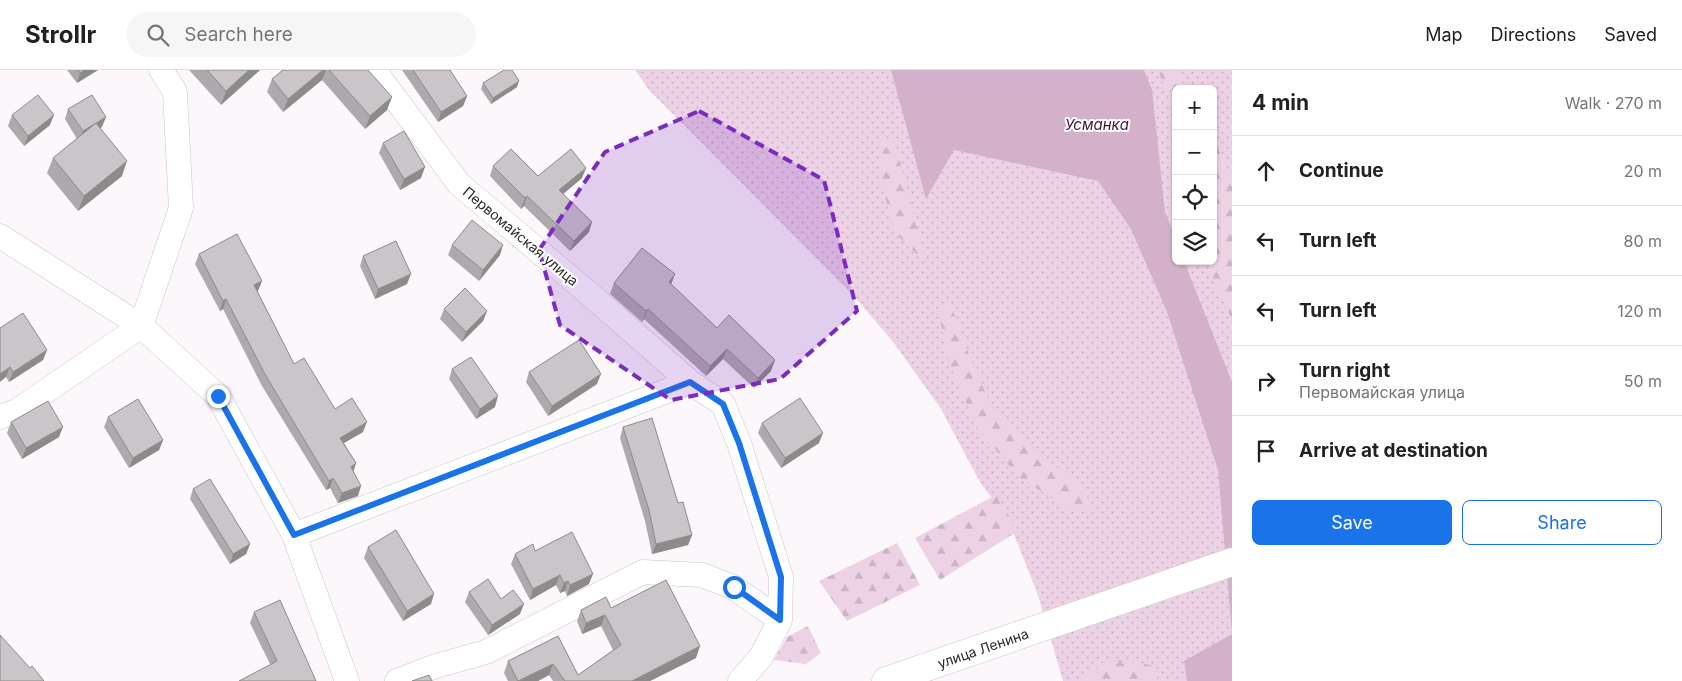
<!DOCTYPE html>
<html lang="en">
<head>
<meta charset="utf-8">
<style>
  :root { --surface:#fff; --page:#f6f6f6; --text:#202124; --muted:#757577; --line:#e0e0e0; --accent:#1a73e8 }
  body { margin:0; font-family:Inter,sans-serif; background:var(--page); color:var(--text) }
  .controls { position:absolute; right:15px; top:15px; display:grid; overflow:hidden; border-radius:8px; box-shadow:0 1px 4px #0004 }
  .controls button { width:45px; height:45px; display:grid; place-items:center; padding:0; border:0; border-bottom:1px solid var(--line); background:var(--surface); color:var(--text); font:25px sans-serif }
  .stop { position:absolute; width:15px; height:15px; margin:-11px; border:4px solid #1a73e8; border-radius:50%; background:#fff }
  .stop.end { background:#1a73e8; border-color:#fff; box-shadow:0 1px 5px #0008 }
  .list { margin:0; padding:0; list-style:none }
  h2 { display:flex; justify-content:space-between; align-items:center; height:65px; margin:0; padding:0 20px; font-size:21px }
  h2 small { font-size:16px; font-weight:400; color:var(--muted) }
  .list li { display:grid; grid-template-columns:32px 1fr auto; gap:15px; align-items:center; box-sizing:border-box; height:70px; padding:0 20px; border-top:1px solid var(--line) }
  .list b { display:block; font-size:19px; white-space:nowrap }
  .list p { margin:0; font-size:16px; white-space:nowrap; color:var(--muted) }
  .list em { font-size:16px; font-style:normal; color:var(--muted) }
  .actions { display:flex; gap:10px; padding:15px 20px }
  .actions a { flex:1; padding:11px 0; border:1px solid var(--accent); border-radius:8px; text-align:center; font-size:18px; color:var(--accent) }
  .actions .main { background:var(--accent); color:#fff }
  .icon { flex:none; width:28px; height:28px; fill:none; stroke:currentColor; stroke-width:2; stroke-linecap:round; stroke-linejoin:round }
  .map { position:relative; flex:none; width:1232px; height:611px; overflow:hidden }
  header { display:flex; align-items:center; gap:30px; box-sizing:border-box; height:70px; padding:0 25px; background:var(--surface); border-bottom:1px solid var(--line) }
  header strong { font-size:24px }
  nav { display:flex; gap:28px; margin-inline-start:auto; font-size:18px }
  .search { width:350px; height:45px; background:var(--page); display:flex; align-items:center; gap:12px; box-sizing:border-box; padding:0 18px; border-radius:28px; color:var(--muted); font-size:19px }
  main { display:flex }
  aside { flex:1; background:var(--surface) }
  .map>svg:first-child { display:block }
  .green { fill:url(#green-dots); fill-rule:evenodd }
  .forest { fill:url(#forest-firs) }
  .water { fill:#d3b1cb }
  .lines { fill:none; stroke-linecap:round; stroke-linejoin:round }
  .street-casing { stroke:#cac5c8; stroke-width:25 }
  .secondary-casing { stroke:#cac5c8; stroke-width:29 }
  .street { stroke:#fff; stroke-width:24 }
  .secondary { stroke:#fff; stroke-width:28 }
  .wall { fill:#aea9ac }
  .shaded-wall { fill:#8d8a8c }
  .building { fill:#cac5c8; stroke:#8d8a8c }
  .route { stroke:#1a73e8; stroke-width:6 }
  .marked { fill:#7b2cbf; fill-opacity:0.2; stroke:#7b2cbf; stroke-width:4; stroke-dasharray:10 6; stroke-linejoin:round }
  .labels { text-anchor:middle; dominant-baseline:central; stroke-width:4; stroke-linejoin:round; paint-order:stroke }
  .street-label { font-size:14px; fill:#2c2b2c; stroke:#fff }
  .water-label { font-size:15px; font-style:italic; fill:#401639; stroke:#fff }
</style>
</head>
<body>
<header>
<strong>Strollr</strong>
<div class="search"><svg class="icon" aria-label="search" viewBox="0 0 24 24"><circle cx="10" cy="10" r="6"/><path d="M15 15l6 6"/></svg>Search here</div>
<nav><a>Map</a><a>Directions</a><a>Saved</a></nav>
</header>
<main>
<div class="map">
<svg width="1232" height="611" viewBox="0 0 1232 611">
  <defs>
    <pattern id="green-dots" width="8" height="8" patternUnits="userSpaceOnUse" patternTransform="scale(1.25)"><rect width="8" height="8" fill="#edd2e6"/><path d="M2 2h.1M6 6h.1" fill="none" stroke="#cbb4c5" stroke-width="1.8" stroke-linecap="round"/></pattern>
    <pattern id="forest-firs" width="22" height="20" patternUnits="userSpaceOnUse" patternTransform="scale(1.25)"><rect width="22" height="20" fill="#edd2e6"/><path d="M5 1l3.5 6h-7zM16 11l3.5 6h-7z" fill="#cbb4c5"/></pattern>
  </defs>
  <rect width="100%" height="100%" fill="#fbf7fa"/>
  <path class="green" d="M 635,0 L 1232,0 L 1232,611 L 1063,611 L 1038,525 L 1007,447 L 981,414 L 941,339 L 894,273 L 853,225 L 649,20 ZM 1176,19 L 1213,19 L 1213,191 L 1176,191 Z"/>
  <path class="forest" d="M 1158,0 L 1176,0 L 1186,19 L 1176,19 L 1176,112 L 1168,27 Z
    M 1213,68 L 1232,108 L 1232,250 L 1205,191 L 1213,191 Z
    M 881,69 L 895,73 L 926,193 L 895,163 L 881,112 Z
    M 949,230 L 969,285 L 992,338 L 1032,380 L 1079,413 L 1093,438 L 1072,441 L 1019,407 L 978,359 L 949,294 L 938,240 Z
    M 996,425 L 1018,461 L 940,510 L 915,468 Z
    M 897,473 L 920,515 L 847,551 L 819,511 Z
    M 808,556 L 821,583 L 806,594 L 774,590 L 787,567 Z
    M 1109,588 L 1156,596 L 1158,611 L 1080,611 Z"/>
  <path class="water" d="M 891,0 L 1144,0 L 1152,20 L 1165,142 L 1176,169 L 1176,191 L 1184,191 L 1232,312 L 1232,611 L 1187,611 L 1184,591 L 1232,564 L 1218,400 L 1167,242 L 1131,159 L 1098,111 L 954,80 L 926,129 Z"/>
  <g class="lines">
    <g class="street-casing">
      <path id="street" d="M 374,0 L 459,114 L 593,227 L 690,312
        M 0,166 L 141,256 L 218,326 L 294,465 L 347,611
        M 0,347 L 17,341 L 141,256 L 181,138 L 175,22 L 161,0
        M 294,465 L 690,312 L 723,334 L 739,373 L 781,507 L 780,550 L 761,587 L 740,611
        M 397,611 L 436,596 L 486,582 L 643,502 L 702,505 L 733,517 L 780,550"/>
    </g>
    <g class="secondary-casing">
      <path id="secondary" d="M 886,611 L 1232,492"/>
    </g>
    <use href="#street" class="street"/>
    <use href="#secondary" class="secondary"/>
  </g>
  <path class="wall" d="M 67,0 L 98,0 L 77,13 Z
    M 189,0 L 260,0 L 221,35 Z
    M 283,0 L 368,0 L 387,40 L 365,59 L 322,10 L 283,42 L 267,22 L 272,9 Z
    M 402,0 L 450,0 L 467,26 L 463,36 L 438,52 Z
    M 483,13 L 517,17 L 491,34 L 481,19 Z
    M 68,39 L 102,57 L 100,58 L 122,106 L 78,141 L 47,103 L 53,88 L 77,69 L 65,49 Z
    M 12,45 L 50,55 L 24,76 L 8,56 Z
    M 383,73 L 421,108 L 400,120 L 379,83 Z
    M 493,96 L 538,106 L 582,108 L 563,124 L 589,162 L 570,181 L 524,136 L 521,139 L 490,106 Z
    M 452,175 L 500,185 L 479,211 L 448,185 Z
    M 199,184 L 262,211 L 257,221 L 294,294 L 335,339 L 363,362 L 344,373 L 356,393 L 353,402 L 358,426 L 338,433 L 330,418 L 326,420 L 262,316 L 223,239 L 220,241 L 195,194 Z
    M 363,186 L 407,214 L 375,229 L 360,196 Z
    M 614,213 L 671,215 L 717,258 L 771,301 L 754,318 L 723,289 L 706,306 L 644,249 L 642,252 L 610,224 Z
    M 444,239 L 487,241 L 483,251 L 462,272 L 440,249 Z
    M 0,258 L 47,280 L 43,290 L 9,312 L 6,307 Z
    M 452,299 L 495,337 L 476,349 L 449,309 Z
    M 529,302 L 597,314 L 548,346 L 526,312 Z
    M 108,347 L 163,370 L 159,380 L 129,398 L 104,357 Z
    M 11,352 L 59,367 L 22,389 L 7,363 Z
    M 762,353 L 819,373 L 781,398 L 758,363 Z
    M 623,357 L 678,433 L 692,465 L 688,475 L 652,484 L 645,451 L 620,368 Z
    M 193,419 L 250,474 L 246,484 L 230,494 L 190,429 Z
    M 368,477 L 431,534 L 403,551 L 364,488 Z
    M 535,481 L 589,514 L 567,526 L 565,521 L 560,523 L 556,515 L 530,530 L 511,494 L 515,484 Z
    M 469,522 L 520,544 L 488,565 L 465,532 Z
    M 611,538 L 696,588 L 650,611 L 553,611 L 549,605 L 538,611 L 508,611 L 504,603 L 508,591 L 558,566 L 578,605 L 613,580 L 601,556 L 582,564 L 577,551 L 581,540 Z
    M 254,542 L 316,611 L 270,594 L 250,553 Z"/>
  <path class="shaded-wall" d="M 85,0 L 98,0 L 77,13 L 80,3 Z
    M 249,0 L 260,0 L 221,35 L 226,21 Z
    M 323,0 L 326,0 L 322,10 L 283,42 L 288,29 Z
    M 519,11 L 517,17 L 491,34 L 493,28 Z
    M 467,26 L 463,36 L 438,52 L 441,42 Z
    M 392,27 L 387,40 L 365,59 L 370,46 Z
    M 54,45 L 50,55 L 24,76 L 28,66 Z
    M 106,47 L 102,57 L 79,72 L 83,61 Z
    M 127,91 L 122,106 L 78,141 L 84,126 Z
    M 425,97 L 421,108 L 400,120 L 404,109 Z
    M 586,98 L 582,108 L 556,130 L 559,120 Z
    M 527,126 L 524,136 L 521,139 L 525,128 Z
    M 592,152 L 589,162 L 570,181 L 574,171 Z
    M 503,175 L 500,185 L 479,211 L 483,200 Z
    M 411,204 L 407,214 L 375,229 L 378,219 Z
    M 675,204 L 671,215 L 669,212 Z
    M 262,211 L 258,221 L 251,225 L 254,215 Z
    M 226,229 L 223,239 L 220,241 L 223,231 Z
    M 648,239 L 644,249 L 642,252 L 646,241 Z
    M 487,241 L 483,251 L 462,272 L 466,262 Z
    M 727,279 L 723,289 L 706,306 L 710,296 Z
    M 47,280 L 43,290 L 9,312 L 13,302 Z
    M 775,290 L 771,301 L 754,318 L 758,308 Z
    M 10,297 L 6,307 L 0,312 L 0,304 Z
    M 601,304 L 597,314 L 548,346 L 552,336 Z
    M 498,326 L 495,337 L 476,349 L 480,339 Z
    M 367,352 L 363,362 L 337,377 L 340,368 Z
    M 63,357 L 59,367 L 22,389 L 26,378 Z
    M 823,363 L 819,373 L 781,398 L 785,388 Z
    M 163,370 L 159,380 L 129,398 L 133,388 Z
    M 356,393 L 353,403 L 351,397 Z
    M 333,408 L 330,418 L 326,420 L 329,411 Z
    M 361,416 L 358,426 L 338,433 L 342,423 Z
    M 692,465 L 688,475 L 652,484 L 656,474 Z
    M 250,474 L 246,484 L 230,494 L 233,484 Z
    M 593,504 L 589,514 L 567,526 L 570,515 Z
    M 560,505 L 556,515 L 530,530 L 533,519 Z
    M 568,511 L 565,521 L 560,523 L 564,513 Z
    M 434,524 L 431,534 L 403,551 L 407,541 Z
    M 524,534 L 520,544 L 488,565 L 492,555 Z
    M 605,545 L 601,556 L 582,564 L 586,553 Z
    M 700,576 L 696,588 L 650,611 L 632,611 Z
    M 553,594 L 549,605 L 538,611 L 519,611 Z"/>
  <path class="building" d="M 78,0 L 85,0 L 80,3 Z
    M 207,0 L 249,0 L 226,21 Z
    M 283,0 L 323,0 L 288,29 L 272,9 Z
    M 329,0 L 368,0 L 392,27 L 370,46 Z
    M 413,0 L 450,0 L 467,26 L 441,42 Z
    M 504,0 L 512,0 L 519,11 L 493,28 L 483,13 Z
    M 38,25 L 54,45 L 28,66 L 12,45 Z
    M 92,25 L 106,47 L 83,61 L 68,39 Z
    M 96,53 L 127,91 L 84,126 L 53,88 Z
    M 404,61 L 425,97 L 404,109 L 383,73 Z
    M 511,79 L 538,106 L 571,79 L 586,98 L 559,120 L 592,152 L 574,171 L 527,126 L 525,128 L 493,96 Z
    M 472,150 L 503,175 L 483,200 L 452,175 Z
    M 237,164 L 262,211 L 254,215 L 294,294 L 304,288 L 335,339 L 352,328 L 367,352 L 340,368 L 356,393 L 351,397 L 361,416 L 342,423 L 333,408 L 329,411 L 266,306 L 226,229 L 223,231 L 199,184 Z
    M 396,171 L 411,204 L 378,219 L 363,186 Z
    M 642,178 L 675,204 L 669,212 L 717,258 L 729,245 L 775,290 L 758,308 L 727,279 L 710,296 L 648,239 L 646,241 L 614,213 Z
    M 465,218 L 487,241 L 466,262 L 444,239 Z
    M 23,243 L 47,280 L 13,302 L 10,297 L 0,304 L 0,258 Z
    M 579,270 L 601,304 L 552,336 L 529,302 Z
    M 471,287 L 498,326 L 480,339 L 452,299 Z
    M 800,328 L 823,363 L 785,388 L 762,353 Z
    M 138,329 L 163,370 L 133,388 L 108,347 Z
    M 48,331 L 63,357 L 26,378 L 11,352 Z
    M 652,348 L 678,433 L 683,432 L 692,465 L 656,474 L 649,440 L 623,357 Z
    M 210,409 L 250,474 L 233,484 L 193,419 Z
    M 396,460 L 434,524 L 407,541 L 368,477 Z
    M 572,462 L 593,504 L 570,515 L 568,511 L 564,513 L 560,505 L 533,519 L 515,484 L 533,474 L 535,481 Z
    M 488,509 L 501,529 L 513,520 L 524,534 L 492,555 L 469,522 Z
    M 666,510 L 700,576 L 632,611 L 565,611 L 553,594 L 518,611 L 508,591 L 558,566 L 578,605 L 621,575 L 605,545 L 586,553 L 581,540 L 606,527 L 611,538 Z
    M 280,530 L 316,611 L 239,611 L 277,591 L 254,542 Z
    M 0,565 L 30,598 L 32,596 L 44,611 L 0,611 Z
    M 429,605 L 432,611 L 412,611 Z"/>
  <g class="lines">
    <path class="route" d="M 218,326 L 294,465 L 690,312 L 723,334 L 739,373 L 781,507 L 780,550 L 734,517"/>
  </g>
  <path class="marked" d="M 699,41 L 824,110 L 857,241 L 780,309 L 671,330 L 560,255 L 539,180 L 605,82 Z"/>
  <g class="labels">
    <g class="street-label">
      <text transform="translate(521 166) rotate(40)">Первомайская улица</text>
      <text transform="translate(983 578) rotate(-19)">улица Ленина</text>
    </g>
    <g class="water-label">
      <text x="1097" y="54">Усманка</text>
    </g>
  </g>
</svg>
<div class="controls">
<button>+</button>
<button>−</button>
<button><svg class="icon" aria-label="locate" viewBox="0 0 24 24"><circle cx="12" cy="12" r="6"/><path d="M12 2v4M12 18v4M2 12h4M18 12h4"/></svg></button>
<button><svg class="icon" aria-label="layers" viewBox="0 0 24 24"><path d="M12 4l9 5-9 5-9-5zM3 14l9 5 9-5"/></svg></button>
</div>
<div class="stop" style="left:734px;top:517px"></div>
<div class="stop end" style="left:218px;top:326px"></div>
</div>
<aside>
<h2>4 min<small>Walk · 270 m</small></h2>
<ul class="list">
<li><svg class="icon" aria-label="ahead" viewBox="0 0 24 24"><path d="M12 20V5M6 11l6-6 6 6"/></svg><div><b>Continue</b></div><em>20 m</em></li>
<li><svg class="icon" aria-label="left" viewBox="0 0 24 24"><path d="M17 20v-9H6M10 6l-5 5 5 5"/></svg><div><b>Turn left</b></div><em>80 m</em></li>
<li><svg class="icon" aria-label="left" viewBox="0 0 24 24"><path d="M17 20v-9H6M10 6l-5 5 5 5"/></svg><div><b>Turn left</b></div><em>120 m</em></li>
<li><svg class="icon" aria-label="right" viewBox="0 0 24 24"><path d="M7 20v-9h11M14 6l5 5-5 5"/></svg><div><b>Turn right</b><p>Первомайская улица</p></div><em>50 m</em></li>
<li><svg class="icon" aria-label="arrive" viewBox="0 0 24 24"><path d="M6 21V4h12l-3 4 3 4H6"/></svg><div><b>Arrive at destination</b></div></li>
</ul>
<div class="actions"><a class="main">Save</a><a>Share</a></div>
</aside>
</main>
</body>
</html>
